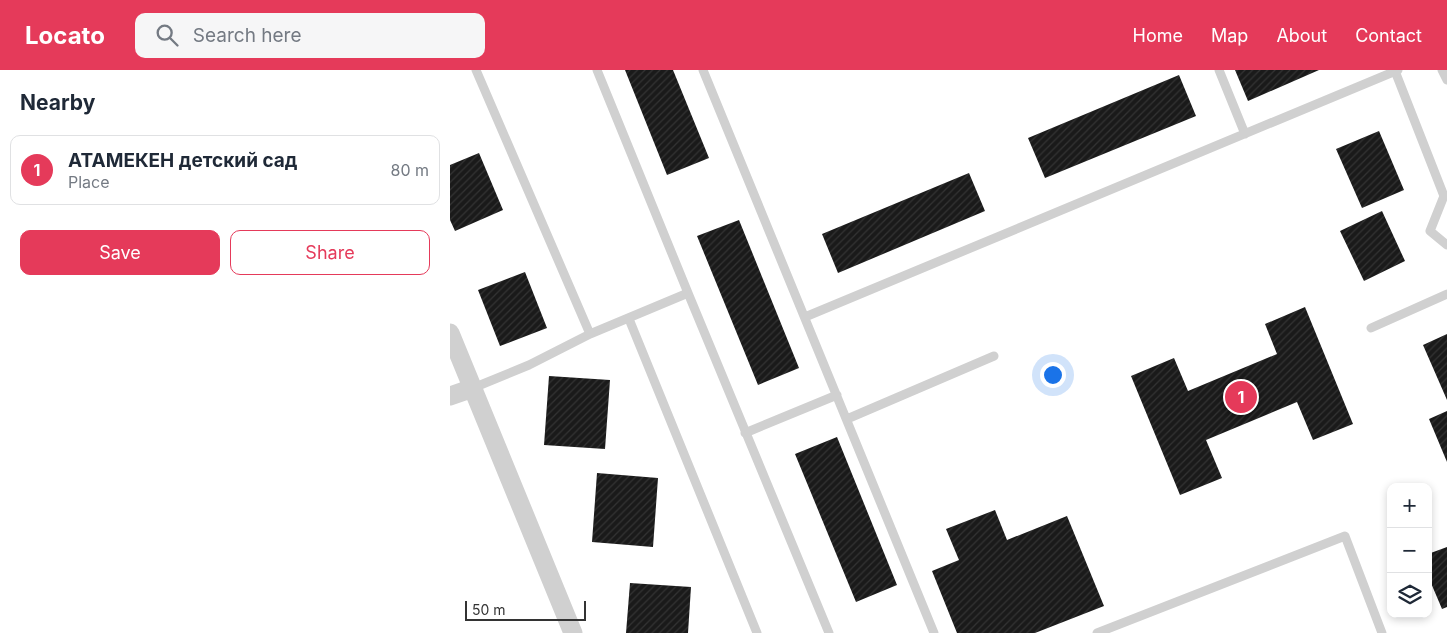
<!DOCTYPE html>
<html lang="en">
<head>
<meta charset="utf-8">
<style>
  :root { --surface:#fff; --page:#f6f6f7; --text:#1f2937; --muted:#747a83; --line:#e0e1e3; --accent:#e53a5a }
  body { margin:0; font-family:Inter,sans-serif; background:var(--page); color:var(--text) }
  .controls { position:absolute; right:15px; bottom:15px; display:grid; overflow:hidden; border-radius:10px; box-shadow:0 2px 8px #0003 }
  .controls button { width:45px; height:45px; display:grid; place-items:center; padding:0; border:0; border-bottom:1px solid var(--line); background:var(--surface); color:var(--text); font:25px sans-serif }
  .scale { position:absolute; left:15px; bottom:12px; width:121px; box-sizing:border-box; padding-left:5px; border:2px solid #333; border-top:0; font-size:14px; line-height:18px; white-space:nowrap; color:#333; -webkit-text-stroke:4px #fff; paint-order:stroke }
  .you { position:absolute; left:602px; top:304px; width:18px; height:18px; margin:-12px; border:4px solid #fff; border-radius:50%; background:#1a73e8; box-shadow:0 0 0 8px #1a73e833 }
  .badge { display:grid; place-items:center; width:32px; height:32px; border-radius:50%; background:var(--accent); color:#fff; font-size:16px; font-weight:700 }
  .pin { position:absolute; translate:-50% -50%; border:2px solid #fff; box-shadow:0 1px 5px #0006 }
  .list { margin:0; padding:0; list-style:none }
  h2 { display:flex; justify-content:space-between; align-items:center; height:65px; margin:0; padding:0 20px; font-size:21px }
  h2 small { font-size:16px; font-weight:400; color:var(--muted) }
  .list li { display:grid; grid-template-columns:32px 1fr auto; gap:15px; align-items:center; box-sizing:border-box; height:70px; margin:0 10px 10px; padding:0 10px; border:1px solid var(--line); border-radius:10px }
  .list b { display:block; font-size:19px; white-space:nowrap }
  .list p { margin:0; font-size:16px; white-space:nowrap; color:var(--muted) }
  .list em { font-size:16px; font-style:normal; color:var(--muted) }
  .actions { display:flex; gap:10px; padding:15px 20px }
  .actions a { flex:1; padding:11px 0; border:1px solid var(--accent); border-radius:10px; text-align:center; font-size:18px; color:var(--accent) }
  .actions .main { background:var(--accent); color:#fff }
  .icon { flex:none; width:28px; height:28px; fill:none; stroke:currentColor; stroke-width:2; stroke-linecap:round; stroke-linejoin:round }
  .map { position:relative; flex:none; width:997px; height:563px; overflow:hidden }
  header { display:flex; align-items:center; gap:30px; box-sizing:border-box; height:70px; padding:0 25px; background:var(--accent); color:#fff }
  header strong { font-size:24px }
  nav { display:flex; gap:28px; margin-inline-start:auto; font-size:18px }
  .search { width:350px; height:45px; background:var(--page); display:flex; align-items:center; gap:12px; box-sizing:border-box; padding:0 18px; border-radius:10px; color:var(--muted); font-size:19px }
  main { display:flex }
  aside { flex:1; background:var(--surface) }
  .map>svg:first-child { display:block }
  .building { fill:url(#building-hatch) }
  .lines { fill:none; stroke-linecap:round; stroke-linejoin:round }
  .service { stroke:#d0d0d0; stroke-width:9 }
  .minor { stroke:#d0d0d0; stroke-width:19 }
</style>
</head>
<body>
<header>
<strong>Locato</strong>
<div class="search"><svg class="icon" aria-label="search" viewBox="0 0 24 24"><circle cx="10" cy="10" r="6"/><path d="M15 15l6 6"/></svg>Search here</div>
<nav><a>Home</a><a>Map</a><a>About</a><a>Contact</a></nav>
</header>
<main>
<aside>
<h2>Nearby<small></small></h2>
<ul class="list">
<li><span class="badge">1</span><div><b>АТАМЕКЕН детский сад</b><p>Place</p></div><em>80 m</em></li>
</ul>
<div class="actions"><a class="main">Save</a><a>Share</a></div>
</aside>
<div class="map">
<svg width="997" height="563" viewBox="0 0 997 563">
  <defs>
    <pattern id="building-hatch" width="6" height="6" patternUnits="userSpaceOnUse" patternTransform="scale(1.25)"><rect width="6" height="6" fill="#1a1a1a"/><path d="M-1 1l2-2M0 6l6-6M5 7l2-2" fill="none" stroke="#333"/></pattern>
  </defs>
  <rect width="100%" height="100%" fill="#fff"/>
  <path class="building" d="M 175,0 L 223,0 L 259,88 L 217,105 Z
    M 785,0 L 869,0 L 798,31 Z
    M 729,5 L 746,46 L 595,108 L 578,68 Z
    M 929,61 L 954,120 L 912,138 L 886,79 Z
    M 29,83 L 53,140 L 5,161 L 0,150 L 0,95 Z
    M 519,103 L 535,141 L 388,203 L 372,164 Z
    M 932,141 L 955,191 L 914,211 L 890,161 Z
    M 289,150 L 349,298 L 308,315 L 247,166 Z
    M 75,202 L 97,258 L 50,276 L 28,220 Z
    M 855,237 L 903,354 L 863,370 L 847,332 L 756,370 L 772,408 L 730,425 L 681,306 L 724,288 L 738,321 L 827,284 L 815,254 Z
    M 997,264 L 997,330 L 973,275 Z
    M 99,306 L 160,310 L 155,379 L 94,375 Z
    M 997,341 L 997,392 L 979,349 Z
    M 387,367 L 447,515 L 406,532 L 345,384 Z
    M 147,403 L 208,408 L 203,477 L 142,472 Z
    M 545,440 L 557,470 L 617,446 L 654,536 L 585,563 L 507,563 L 482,501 L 509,490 L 496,459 Z
    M 997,477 L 997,537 L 992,539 L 978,506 L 978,484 Z
    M 180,513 L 241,517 L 238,563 L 176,563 Z"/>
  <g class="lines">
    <path class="service" d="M 26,0 L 140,264 L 238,223 L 379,563
      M 147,0 L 238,223
      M 253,0 L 484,563
      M 769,0 L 795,64
      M 992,0 L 997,10
      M 945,1 L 994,126 L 980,161 L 997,175
      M 355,247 L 948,0
      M 179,249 L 307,563
      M 921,258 L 997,224
      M 23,318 L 79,295 L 140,264
      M 397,349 L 544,286
      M 295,363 L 387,325
      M 647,563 L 895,466 L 932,563"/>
    <path class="minor" d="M 0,263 L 123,563
      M 0,326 L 23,318"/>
  </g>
</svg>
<div class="controls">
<button>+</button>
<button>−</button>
<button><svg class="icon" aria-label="layers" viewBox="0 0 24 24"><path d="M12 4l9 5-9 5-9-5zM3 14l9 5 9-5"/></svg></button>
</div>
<div class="scale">50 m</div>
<div class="you"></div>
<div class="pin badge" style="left:791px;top:327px">1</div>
</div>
</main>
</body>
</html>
